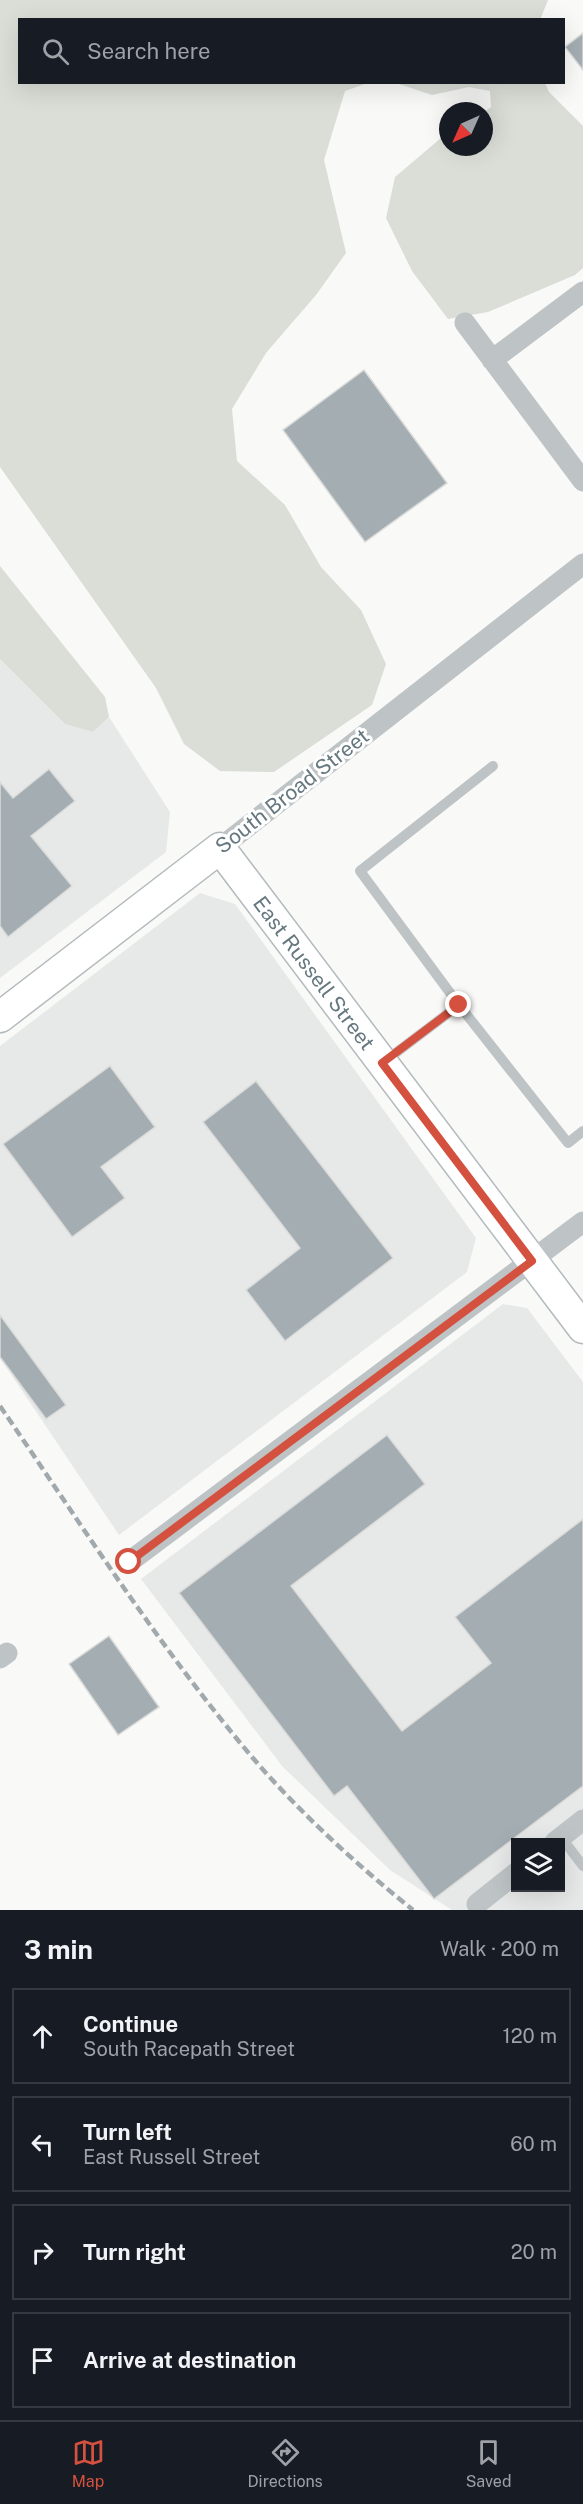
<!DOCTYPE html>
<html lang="en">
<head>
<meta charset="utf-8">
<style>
  :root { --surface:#171b24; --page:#242831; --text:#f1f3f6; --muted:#9ea1a6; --line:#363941; --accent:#d3513e }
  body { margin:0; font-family:"Public Sans",sans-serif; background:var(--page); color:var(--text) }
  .controls { position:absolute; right:18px; bottom:18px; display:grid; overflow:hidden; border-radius:0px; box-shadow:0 6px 24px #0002 }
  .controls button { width:54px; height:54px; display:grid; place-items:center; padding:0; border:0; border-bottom:2px solid var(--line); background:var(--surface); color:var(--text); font:30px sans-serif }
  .compass { position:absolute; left:439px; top:102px; width:54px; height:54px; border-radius:50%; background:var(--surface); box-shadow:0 6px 24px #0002; rotate:225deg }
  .stop { position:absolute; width:18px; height:18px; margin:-14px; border:4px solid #d3513e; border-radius:50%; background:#fff }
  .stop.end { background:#d3513e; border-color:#fff; box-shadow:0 2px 6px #0008 }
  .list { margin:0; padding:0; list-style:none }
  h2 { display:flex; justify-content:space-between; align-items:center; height:78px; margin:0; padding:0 24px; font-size:26px }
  h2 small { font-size:20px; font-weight:400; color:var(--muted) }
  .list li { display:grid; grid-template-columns:39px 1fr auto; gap:18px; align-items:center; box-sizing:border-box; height:96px; margin:0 12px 12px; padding:0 12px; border:2px solid var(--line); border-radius:0px }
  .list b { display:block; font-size:22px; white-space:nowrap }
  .list p { margin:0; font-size:20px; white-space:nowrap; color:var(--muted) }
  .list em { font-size:20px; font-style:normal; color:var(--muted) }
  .icon { flex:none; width:33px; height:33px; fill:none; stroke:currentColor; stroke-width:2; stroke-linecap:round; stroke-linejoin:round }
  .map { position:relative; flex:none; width:583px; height:1910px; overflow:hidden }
  .search { position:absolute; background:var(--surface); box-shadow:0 6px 24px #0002; left:18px; right:18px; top:18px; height:66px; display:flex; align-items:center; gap:15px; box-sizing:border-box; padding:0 21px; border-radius:0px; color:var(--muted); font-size:22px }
  .sheet { height:510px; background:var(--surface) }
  nav { display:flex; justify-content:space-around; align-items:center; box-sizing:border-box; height:84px; border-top:2px solid var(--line); background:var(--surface); font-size:16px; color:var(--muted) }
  nav a { display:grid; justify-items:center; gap:3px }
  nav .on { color:var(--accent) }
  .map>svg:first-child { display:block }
  .built { fill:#e7e9e8; fill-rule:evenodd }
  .green { fill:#daded7 }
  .building { fill:#a4aeb2; stroke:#dbdbda; stroke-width:1.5 }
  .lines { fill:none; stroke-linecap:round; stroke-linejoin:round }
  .secondary-casing { stroke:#b3babd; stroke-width:33 }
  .lane { stroke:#bec4c6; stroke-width:10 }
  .street { stroke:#bec4c6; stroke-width:21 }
  .secondary { stroke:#fff; stroke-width:30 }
  .rail { stroke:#a1a9ac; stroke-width:4.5; stroke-dasharray:9 4.5; stroke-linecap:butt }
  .route { stroke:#d3513e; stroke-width:8 }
  .labels { text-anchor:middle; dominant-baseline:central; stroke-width:6; stroke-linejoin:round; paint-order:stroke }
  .street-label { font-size:21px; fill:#66787f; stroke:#fff }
</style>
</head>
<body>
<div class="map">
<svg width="583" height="1910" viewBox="0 0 583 1910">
  <rect width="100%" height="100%" fill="#f9f9f8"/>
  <path class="built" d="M 0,659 L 65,724 L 93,732 L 109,717 L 170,812 L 166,852 L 0,978 Z
    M 200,893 L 235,904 L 476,1238 L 467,1272 L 119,1535 L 0,1358 L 0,1046 Z
    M 503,1304 L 527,1308 L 583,1382 L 583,1910 L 452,1910 L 390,1870 L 282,1766 L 141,1579 ZM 516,1842 L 560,1842 L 560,1888 L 516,1888 Z"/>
  <path class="green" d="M 0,0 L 548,0 L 540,20 L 20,20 L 20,82 L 368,83 L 345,91 L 324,160 L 346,253 L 316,295 L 266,353 L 232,409 L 237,461 L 285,505 L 321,567 L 361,610 L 386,664 L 372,705 L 274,772 L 220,771 L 184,744 L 156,688 L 0,467 Z
    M 396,83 L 545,83 L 549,92 L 583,126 L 583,268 L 575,275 L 488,312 L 448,319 L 412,271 L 386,218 L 395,177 L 448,132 L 448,147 L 484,147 L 484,112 L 491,107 L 490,91 L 469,87 L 432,95 Z
    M 0,566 L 105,697 L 109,717 L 93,732 L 65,724 L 0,659 Z"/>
  <path class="building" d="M 583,33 L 583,70 L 565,47 Z
    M 364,370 L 447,483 L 365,542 L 283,430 Z
    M 49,769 L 75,801 L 31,836 L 72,886 L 8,937 L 0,926 L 0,782 L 13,798 Z
    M 110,1066 L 155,1127 L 101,1167 L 125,1198 L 72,1237 L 3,1144 Z
    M 256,1081 L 393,1258 L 285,1341 L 246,1290 L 300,1248 L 203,1122 Z
    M 0,1315 L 66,1405 L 46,1419 L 0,1357 Z
    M 387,1435 L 425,1484 L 291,1586 L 402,1731 L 491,1663 L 455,1617 L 583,1519 L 583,1786 L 434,1899 L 347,1786 L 334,1796 L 179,1593 Z
    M 109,1636 L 159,1707 L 118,1735 L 69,1664 Z"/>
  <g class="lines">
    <g class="secondary-casing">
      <path id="secondary" d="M 0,1017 L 220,848 L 583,1328"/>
    </g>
    <path class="lane" d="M 459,1005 L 360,871 L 493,766
      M 385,1061 L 459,1005 L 568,1143 L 583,1131
      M 561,1837 L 583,1866"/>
    <path class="street" d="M 465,323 L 583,481
      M 492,360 L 583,292
      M 220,848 L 583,564
      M 129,1562 L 583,1222
      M 0,1658 L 7,1653
      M 555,1842 L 583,1820
      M 477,1904 L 516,1873"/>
    <use href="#secondary" class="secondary"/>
    <path class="rail" d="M 0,1406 C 81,1524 159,1647 252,1757 C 300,1813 356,1864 413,1910"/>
  </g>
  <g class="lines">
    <path class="route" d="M 129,1562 L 532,1261 L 382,1063 L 459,1005"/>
  </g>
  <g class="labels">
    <g class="street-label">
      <text transform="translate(292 791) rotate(-38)">South Broad Street</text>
      <text transform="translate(314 973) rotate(53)">East Russell Street</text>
    </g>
  </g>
</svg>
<div class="controls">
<button><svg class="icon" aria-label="layers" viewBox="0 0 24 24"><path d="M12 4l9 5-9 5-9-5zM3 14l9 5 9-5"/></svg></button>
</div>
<svg class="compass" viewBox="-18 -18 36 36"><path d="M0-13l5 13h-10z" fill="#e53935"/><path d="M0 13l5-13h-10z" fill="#9ea1a6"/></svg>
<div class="stop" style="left:129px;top:1562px"></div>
<div class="stop end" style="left:459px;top:1005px"></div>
<div class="search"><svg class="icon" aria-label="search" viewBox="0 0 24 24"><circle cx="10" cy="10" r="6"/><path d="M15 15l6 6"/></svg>Search here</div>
</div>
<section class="sheet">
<h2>3 min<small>Walk · 200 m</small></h2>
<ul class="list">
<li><svg class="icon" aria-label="ahead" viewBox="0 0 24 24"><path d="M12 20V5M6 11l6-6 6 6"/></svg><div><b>Continue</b><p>South Racepath Street</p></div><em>120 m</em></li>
<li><svg class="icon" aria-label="left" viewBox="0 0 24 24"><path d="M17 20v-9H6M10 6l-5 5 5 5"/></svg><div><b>Turn left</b><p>East Russell Street</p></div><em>60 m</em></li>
<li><svg class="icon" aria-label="right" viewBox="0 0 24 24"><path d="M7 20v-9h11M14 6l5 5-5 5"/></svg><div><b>Turn right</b></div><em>20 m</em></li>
<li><svg class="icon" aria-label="arrive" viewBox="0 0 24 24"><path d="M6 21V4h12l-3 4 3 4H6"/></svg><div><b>Arrive at destination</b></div></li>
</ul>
</section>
<nav>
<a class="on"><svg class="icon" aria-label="map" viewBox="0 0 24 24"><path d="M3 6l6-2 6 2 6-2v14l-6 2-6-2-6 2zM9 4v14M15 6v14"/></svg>Map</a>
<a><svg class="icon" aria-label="directions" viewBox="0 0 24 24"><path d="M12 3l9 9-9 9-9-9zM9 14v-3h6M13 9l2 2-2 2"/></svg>Directions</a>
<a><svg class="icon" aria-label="saved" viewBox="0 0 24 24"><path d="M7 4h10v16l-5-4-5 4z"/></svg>Saved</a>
</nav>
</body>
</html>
